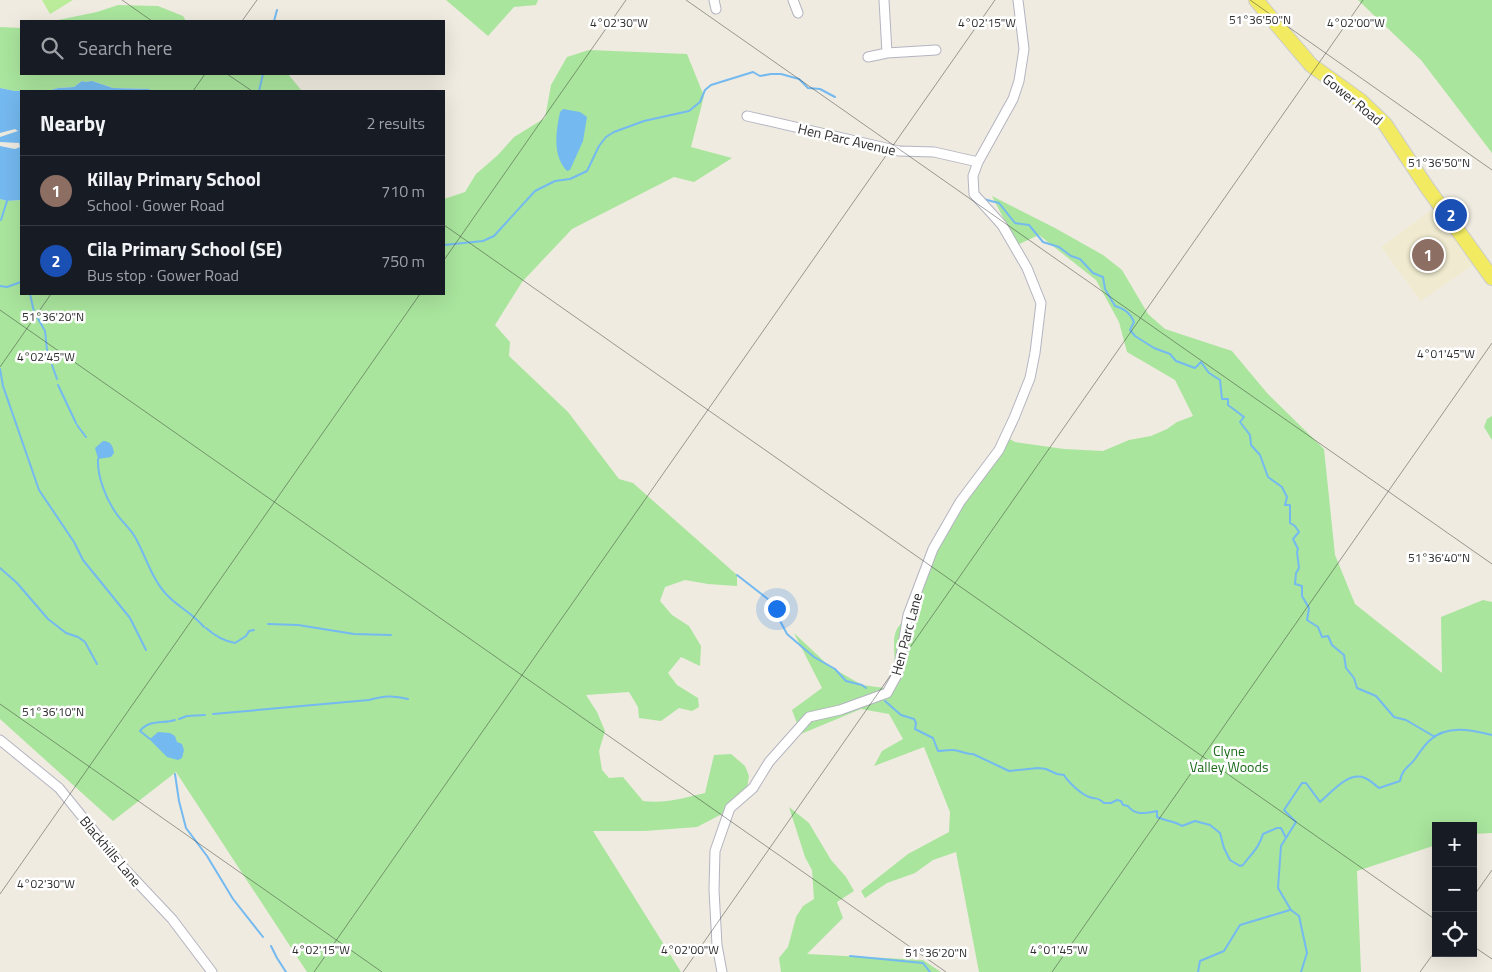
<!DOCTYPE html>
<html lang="en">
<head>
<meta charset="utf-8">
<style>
  :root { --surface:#171b24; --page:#20242c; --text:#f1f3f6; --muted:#9ea1a6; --line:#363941; --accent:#a2a3f8 }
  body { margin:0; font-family:"Titillium Web",sans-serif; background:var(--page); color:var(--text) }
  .controls { position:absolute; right:15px; bottom:15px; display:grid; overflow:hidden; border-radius:0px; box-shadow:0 5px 20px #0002 }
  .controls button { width:45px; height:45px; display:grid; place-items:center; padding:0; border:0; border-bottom:1px solid var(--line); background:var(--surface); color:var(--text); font:25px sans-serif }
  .you { position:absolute; left:776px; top:608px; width:18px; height:18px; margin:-12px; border:4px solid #fff; border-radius:50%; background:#1a73e8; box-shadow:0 0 0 8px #1a73e833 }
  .badge { display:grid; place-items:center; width:32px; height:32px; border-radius:50%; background:var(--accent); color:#fff; font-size:16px; font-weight:700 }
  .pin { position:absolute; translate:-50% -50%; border:2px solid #fff; box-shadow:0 1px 5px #0006 }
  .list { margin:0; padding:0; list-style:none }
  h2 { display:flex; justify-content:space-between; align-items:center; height:65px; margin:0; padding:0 20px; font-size:21px }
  h2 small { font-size:16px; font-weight:400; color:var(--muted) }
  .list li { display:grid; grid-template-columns:32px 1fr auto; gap:15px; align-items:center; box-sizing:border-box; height:70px; padding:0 20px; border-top:1px solid var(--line) }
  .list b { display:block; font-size:19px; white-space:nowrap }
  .list p { margin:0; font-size:16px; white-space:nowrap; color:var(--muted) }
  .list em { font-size:16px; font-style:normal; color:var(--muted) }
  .icon { flex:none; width:28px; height:28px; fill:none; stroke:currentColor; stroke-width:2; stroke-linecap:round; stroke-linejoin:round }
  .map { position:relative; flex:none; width:1492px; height:972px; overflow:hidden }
  .search { position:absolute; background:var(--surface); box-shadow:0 5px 20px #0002; left:20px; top:20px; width:425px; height:55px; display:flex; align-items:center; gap:12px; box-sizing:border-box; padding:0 18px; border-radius:0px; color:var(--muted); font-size:19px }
  .panel { position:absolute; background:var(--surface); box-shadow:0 5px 20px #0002; left:20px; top:90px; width:425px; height:205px; border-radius:0px }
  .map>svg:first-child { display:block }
  .education { fill:#f0ebd0 }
  .green { fill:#a9e59d }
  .pitch { fill:#baec99 }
  .water { fill:#74b9f0 }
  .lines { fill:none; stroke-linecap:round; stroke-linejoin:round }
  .stream { stroke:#74b9f0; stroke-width:2 }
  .minor-casing { stroke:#b4b4c1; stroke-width:11 }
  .primary-casing { stroke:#cdcdcd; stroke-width:16 }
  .minor { stroke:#fff; stroke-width:9 }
  .primary { stroke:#f2eb62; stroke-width:14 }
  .ticks { fill:none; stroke:#2e2e2e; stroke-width:1; stroke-opacity:0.45 }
  .labels { text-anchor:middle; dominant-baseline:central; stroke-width:5; stroke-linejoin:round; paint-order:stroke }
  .street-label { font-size:14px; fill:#2e2e2e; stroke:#fff }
  .park-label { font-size:14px; fill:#1d6d1b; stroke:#fff }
  .ticks-label { font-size:12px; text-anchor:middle; fill:#2e2e2e; stroke:#fff; stroke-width:5; stroke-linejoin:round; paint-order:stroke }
</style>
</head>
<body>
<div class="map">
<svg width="1492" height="972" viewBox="0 0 1492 972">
  <rect width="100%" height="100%" fill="#efebe0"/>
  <path class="education" d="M 1433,209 L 1474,264 L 1421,301 L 1381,247 Z"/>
  <path class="green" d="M 446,0 L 538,0 L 536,5 L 514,7 L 488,36 Z
    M 1358,0 L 1492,0 L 1492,153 L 1421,60 Z
    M 118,5 L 158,6 L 183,16 L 186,21 L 53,21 L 97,12 Z
    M 0,27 L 21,28 L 21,74 L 288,74 L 302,91 L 152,91 L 149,89 L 113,88 L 92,81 L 85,82 L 82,81 L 74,87 L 58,88 L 48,91 L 32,90 L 15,91 L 0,88 Z
    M 589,50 L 687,54 L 704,96 L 691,147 L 732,158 L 694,182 L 674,177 L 572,229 L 522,282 L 495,325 L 510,342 L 509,356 L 568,412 L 619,479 L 633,483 L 737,575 L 737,586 L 708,584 L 685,580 L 665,587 L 660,601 L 672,615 L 689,626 L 701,646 L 700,666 L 681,657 L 668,673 L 677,685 L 698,698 L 699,707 L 692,711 L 679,708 L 661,721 L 639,718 L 638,707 L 629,692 L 586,695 L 597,712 L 605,731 L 599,751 L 602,770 L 609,778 L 623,777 L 643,801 C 664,804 684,798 705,793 L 714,755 L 731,754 L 745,766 L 749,776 L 747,789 L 722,814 L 697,827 L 645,831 L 593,831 L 681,972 L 307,972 L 176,772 L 113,821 L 0,719 L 0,199 L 7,201 L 21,200 L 21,294 L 444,294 L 444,199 L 465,192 L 476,174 L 498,155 L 514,137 L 545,118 L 551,85 L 567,57 Z
    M 992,196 L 1055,228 L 1103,255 L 1122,270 L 1148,314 L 1165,329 L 1232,351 L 1267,393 L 1324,449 L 1335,555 L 1355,604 L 1442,673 L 1441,617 L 1483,600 L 1492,602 L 1492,833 L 1473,834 L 1473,826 L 1436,826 L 1436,845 L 1357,871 L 1361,972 L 979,972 L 956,852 L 933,860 L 915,873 L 887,883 L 865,898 L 861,891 L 908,854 L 949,832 L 950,812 L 924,747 L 874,766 L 882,751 L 903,739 L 889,714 L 861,709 L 801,734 L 792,710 L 822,688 L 794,633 L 829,666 L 862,685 L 884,688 C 887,683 893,677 894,671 C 897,655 888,633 903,622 L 904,652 L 915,604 L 941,540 L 1008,438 L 1015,442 L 1064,449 L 1103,451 L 1129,440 L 1151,436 L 1167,429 L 1177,422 L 1193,416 L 1175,380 L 1127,352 L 1119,322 L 1096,280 L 1039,235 L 1017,245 Z
    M 1492,416 L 1492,440 L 1484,427 L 1487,419 Z
    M 789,807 L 809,823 L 831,860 L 846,877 L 854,891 L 837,902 L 843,918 L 807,954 L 923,960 L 941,972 L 781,972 L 779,958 L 788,947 L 796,917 L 803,906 L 814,899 L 812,870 L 805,857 Z"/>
  <path class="pitch" d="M 42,0 L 73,0 L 50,14 Z"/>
  <path class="water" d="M 82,81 L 85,82 L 92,81 L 113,88 L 149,89 L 152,91 L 21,91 L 21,200 L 7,201 L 0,199 L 0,146 L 15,149 L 20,147 L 19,143 L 0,142 L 0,137 L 18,131 L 15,129 L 0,133 L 0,88 L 15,91 L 32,90 L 48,91 L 58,88 L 74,87 Z
    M 563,109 L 580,112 L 587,117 L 583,141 L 570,170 L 567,171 C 552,155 556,132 560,112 Z
    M 103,441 C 111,441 113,446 114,453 L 111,457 L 98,459 L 95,448 Z
    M 158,732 L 170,733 L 175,736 L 177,742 L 182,744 L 184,750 L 182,758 L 178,760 L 167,757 L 151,741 L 150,739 Z"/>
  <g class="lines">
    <path class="stream" d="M 274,21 L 277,10
      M 259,91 L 263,74
      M 983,199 L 999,203 L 1015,223 L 1029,225 L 1043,242 L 1059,247 L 1071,256 L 1080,259 L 1093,273 L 1103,277 L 1105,289 L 1115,306 C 1125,309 1130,313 1134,322 L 1130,330 L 1135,336 L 1154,348 L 1170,354 L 1176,361 L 1195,368 L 1201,362 L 1209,373 L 1220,380 L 1222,399 L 1228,399 L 1228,405 L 1244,417 L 1240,422 L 1250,435 L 1251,445 L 1260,455 L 1268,477 L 1282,487 L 1287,497 L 1285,505 L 1290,505 L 1290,523 L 1295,526 L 1299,532 L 1293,539 L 1298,549 L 1297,552 L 1299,568 L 1296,573 L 1295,584 L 1302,586 L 1302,596 L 1309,608 L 1307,620 L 1318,627 L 1322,637 L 1328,636 L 1332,645 L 1344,655 L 1346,668 L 1354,678 L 1357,688 L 1376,696 L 1394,717 L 1406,720 L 1435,737
      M 1,220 L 7,201
      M 444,245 L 483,241 L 494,236 L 535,191 L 555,181 L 570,179 L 587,171 L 599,146 L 606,137 L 614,132 L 644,121 L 689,111 L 700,102 L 705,90 L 711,85 L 753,72 L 760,76 L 771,74 L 781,74 L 799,79 L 808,88 L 820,89 L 835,97
      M 0,286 L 7,287 L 21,282
      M 30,294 L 34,312
      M 36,315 L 45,331 L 47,350 L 51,361
      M 52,365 L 57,379
      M 0,369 L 3,386 L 39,490 L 74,542 L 83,560 L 130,618 L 146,650
      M 58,385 L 76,423
      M 77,425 L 86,437
      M 98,459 C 97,476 106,499 116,513 C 121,521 130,528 135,537 C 146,556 152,581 169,597 C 180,608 192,613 204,627
      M 0,568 L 17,583 L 48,619 L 66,633 L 78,637 L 85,642 L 97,664
      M 737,575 L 769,600 L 787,634 L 801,646 L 814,657 L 835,669 L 846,681 L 862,685 L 866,688
      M 268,624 L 298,625 L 354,634 L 391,635
      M 206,628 C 215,636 223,641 235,643 L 246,636 L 249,631 L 254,630
      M 885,701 L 901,715 L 914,719 L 916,723 L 915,729 L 933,738 L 938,751 C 943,751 946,750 951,750 C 959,749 965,755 973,754 L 1009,771 L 1038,768 L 1046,769 L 1057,774 L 1064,775 C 1068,782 1081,794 1089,797 C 1097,800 1096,796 1104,803 L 1111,803 L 1117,800 L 1121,801 L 1123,805 L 1128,806 C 1135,816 1146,813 1157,811 L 1157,817 C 1165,821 1175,821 1182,826 L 1195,821 L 1210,825 L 1220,833 L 1224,848 L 1230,860 L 1240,866 L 1243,865 C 1251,854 1259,848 1263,834 L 1277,828 L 1281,828 L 1286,838
      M 213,714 L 369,700 C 384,696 393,695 408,699
      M 179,719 L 187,716 L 205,715
      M 150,739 L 140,731 C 149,719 163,724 175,720
      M 175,774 L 179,801 L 186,828 L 207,856 L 233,899 L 263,937
      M 271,946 L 277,958 L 286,972
      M 850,956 L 923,963 L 930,972
      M 1198,972 L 1200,961 L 1224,951 L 1240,925 L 1290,910
      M 1301,972 L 1307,953 L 1299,916 L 1291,910 L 1278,888 L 1281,846 L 1296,822 L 1284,810 L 1302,783 L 1306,783 L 1320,802 C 1332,792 1348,771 1365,778 C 1370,780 1375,785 1379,788 L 1400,781 C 1402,769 1408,768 1415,759 C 1419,753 1424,746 1429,741 C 1446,724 1472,730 1492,735"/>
    <g class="minor-casing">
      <path id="minor" d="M 714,0 L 716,9
        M 793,0 L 798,13
        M 884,0 L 887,53
        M 868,57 L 887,53 L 936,50
        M 747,116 L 899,151 L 934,152 L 978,162
        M 0,740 L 59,788 L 123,867 L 172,919 L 212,972
        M 722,972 L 717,945 L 714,890 L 715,851 L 730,808 L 753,788 L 769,762 L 809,717 L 840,710 L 887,693 L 898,673 L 908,615 L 933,549 L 960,502 L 999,450 L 1014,418 L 1030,378 L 1035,353 L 1041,303 L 1027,268 L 1002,225 L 974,194 L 973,176 L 978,162 L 1013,99 L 1019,81 L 1024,49 L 1018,0"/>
    </g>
    <g class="primary-casing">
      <path id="primary" d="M 1256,0 L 1311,65 L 1361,101 L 1385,124 L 1426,186 L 1492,278"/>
    </g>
    <use href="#minor" class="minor"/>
    <use href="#primary" class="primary"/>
  </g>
  <path class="ticks" d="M 122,0 L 152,21M 686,0 L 1492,564M 1250,0 L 1492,170M 242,21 L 257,0M 227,74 L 252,91M 193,91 L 205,74M 444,225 L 1436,920M 444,260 L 626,0M 0,310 L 946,972M 0,367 L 51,294M 0,704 L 382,972M 0,894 L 420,294M 1473,897 L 1492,870M 1473,946 L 1492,959M 314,972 L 995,0M 683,972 L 1363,0M 1052,972 L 1492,343M 1420,972 L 1436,950"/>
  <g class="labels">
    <g class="street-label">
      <text transform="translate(1353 99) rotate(39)">Gower Road</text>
      <text transform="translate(847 139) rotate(13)">Hen Parc Avenue</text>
      <text transform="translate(906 634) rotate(-75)">Hen Parc Lane</text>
      <text transform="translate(111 851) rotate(50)">Blackhills Lane</text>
    </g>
    <g class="park-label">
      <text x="1229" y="750">Clyne<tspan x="1229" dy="16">Valley Woods</tspan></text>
    </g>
  </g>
  <g class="ticks-label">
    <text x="1260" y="24">51°36'50"N</text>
    <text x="619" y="27">4°02'30"W</text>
    <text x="987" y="27">4°02'15"W</text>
    <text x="1356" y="27">4°02'00"W</text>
    <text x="1439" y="167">51°36'50"N</text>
    <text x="53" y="321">51°36'20"N</text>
    <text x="1446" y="358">4°01'45"W</text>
    <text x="46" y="361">4°02'45"W</text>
    <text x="1439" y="562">51°36'40"N</text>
    <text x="53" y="716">51°36'10"N</text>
    <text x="46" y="888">4°02'30"W</text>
    <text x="321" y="954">4°02'15"W</text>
    <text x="690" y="954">4°02'00"W</text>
    <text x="1059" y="954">4°01'45"W</text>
    <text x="936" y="957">51°36'20"N</text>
  </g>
</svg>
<div class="controls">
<button>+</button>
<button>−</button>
<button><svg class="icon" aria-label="locate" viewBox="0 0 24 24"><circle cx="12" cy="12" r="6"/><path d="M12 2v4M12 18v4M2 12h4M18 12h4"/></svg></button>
</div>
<div class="you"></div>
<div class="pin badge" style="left:1428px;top:255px;background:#8d6e63">1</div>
<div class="pin badge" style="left:1451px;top:215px;background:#1a4fb4">2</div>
<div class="search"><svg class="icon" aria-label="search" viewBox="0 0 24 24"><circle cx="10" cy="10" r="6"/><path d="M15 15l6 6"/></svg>Search here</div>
<section class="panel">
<h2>Nearby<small>2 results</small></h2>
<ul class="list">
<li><span class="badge" style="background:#8d6e63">1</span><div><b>Killay Primary School</b><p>School · Gower Road</p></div><em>710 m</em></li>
<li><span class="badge" style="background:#1a4fb4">2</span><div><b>Cila Primary School (SE)</b><p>Bus stop · Gower Road</p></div><em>750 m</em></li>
</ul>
</section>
</div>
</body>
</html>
